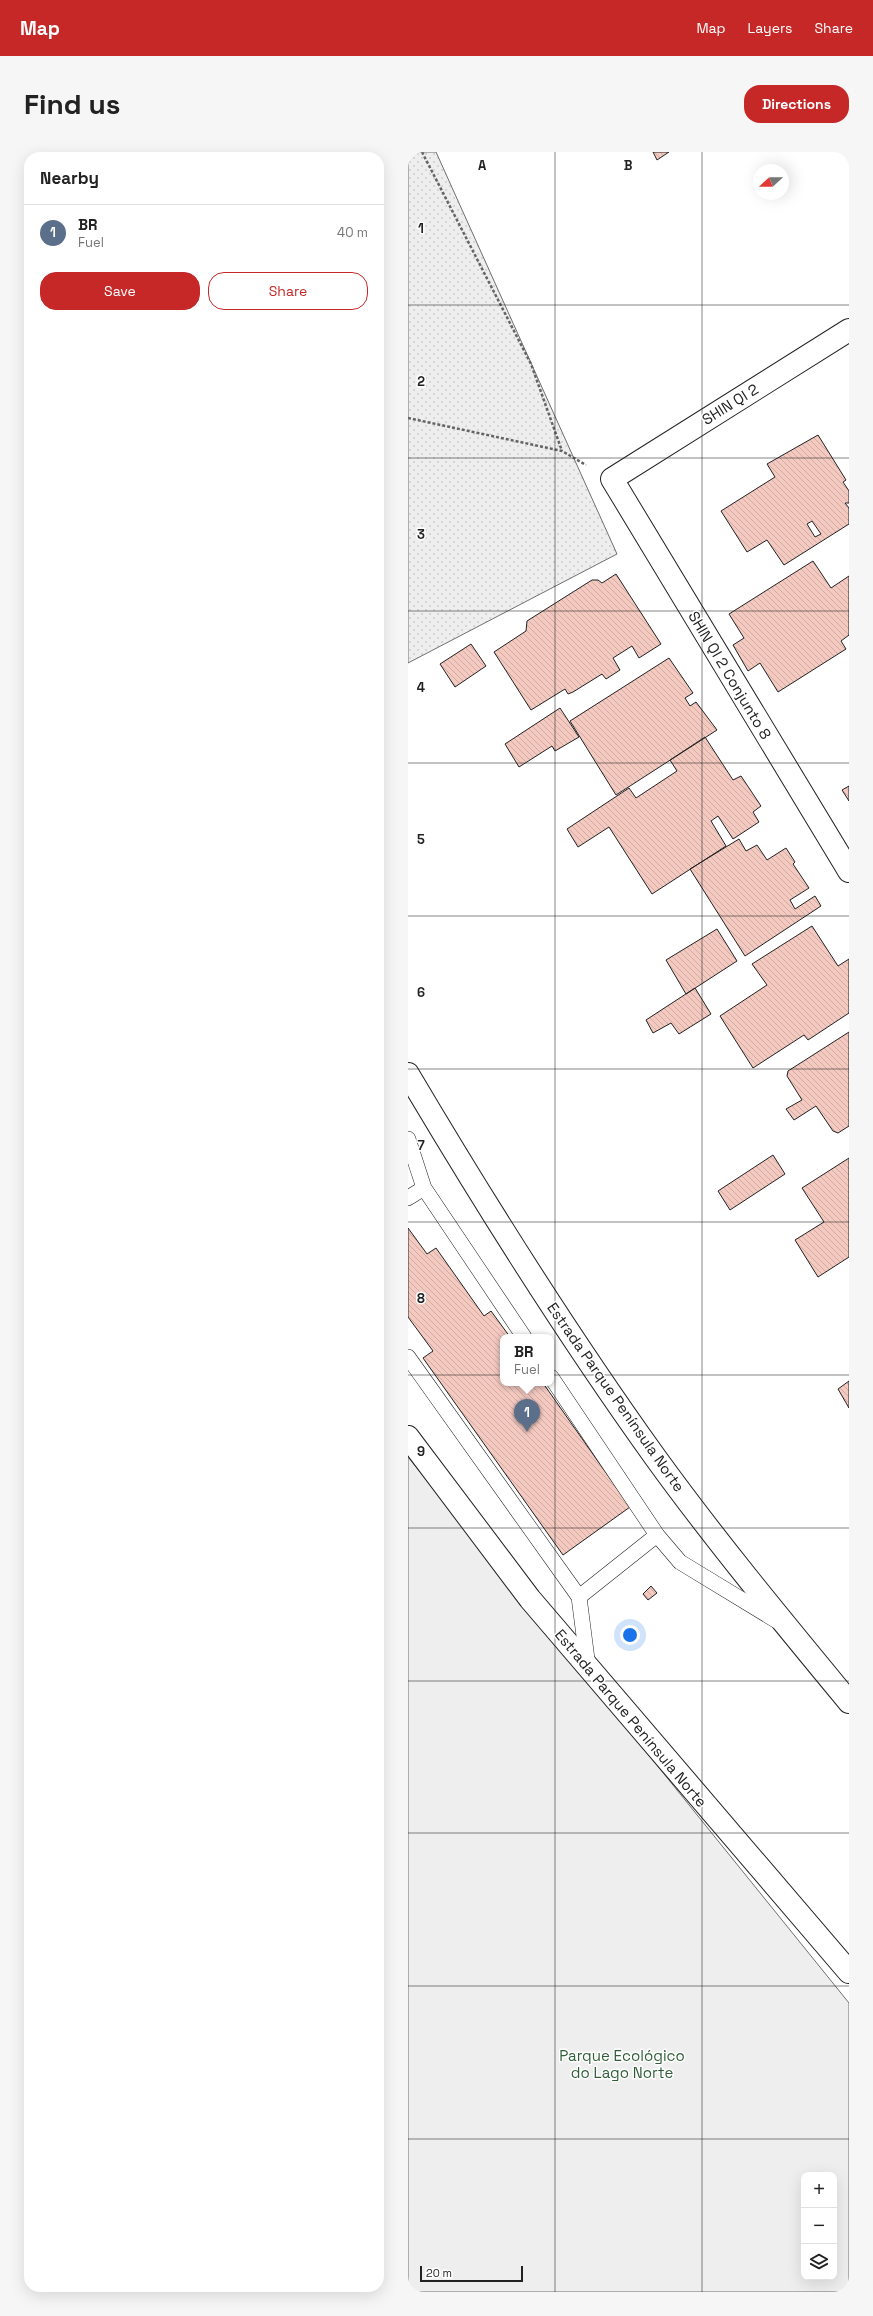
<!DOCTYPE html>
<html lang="en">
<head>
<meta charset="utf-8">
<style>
  :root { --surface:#fff; --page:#f6f6f6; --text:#222; --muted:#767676; --line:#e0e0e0; --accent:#c62828 }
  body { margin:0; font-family:"Space Grotesk",sans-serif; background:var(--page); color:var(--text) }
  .controls { position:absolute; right:12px; bottom:12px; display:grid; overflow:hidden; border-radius:8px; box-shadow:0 4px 16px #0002 }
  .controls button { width:36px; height:36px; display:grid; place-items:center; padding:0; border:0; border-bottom:1px solid var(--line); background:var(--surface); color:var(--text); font:20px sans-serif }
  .compass { position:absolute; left:345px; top:12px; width:36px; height:36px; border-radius:50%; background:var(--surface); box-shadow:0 4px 16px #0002; rotate:249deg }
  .scale { position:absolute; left:12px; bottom:10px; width:103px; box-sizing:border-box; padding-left:4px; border:2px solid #222; border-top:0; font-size:11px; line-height:14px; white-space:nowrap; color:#222; -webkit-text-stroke:3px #fff; paint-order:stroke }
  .you { position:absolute; left:222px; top:1483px; width:14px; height:14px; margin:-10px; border:3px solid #fff; border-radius:50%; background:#1a73e8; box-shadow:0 0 0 6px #1a73e833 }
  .badge { display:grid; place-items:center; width:26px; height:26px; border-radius:50%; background:var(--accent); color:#fff; font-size:13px; font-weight:700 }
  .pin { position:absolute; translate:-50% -33px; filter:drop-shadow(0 1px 2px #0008) }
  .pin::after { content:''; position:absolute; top:21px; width:14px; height:12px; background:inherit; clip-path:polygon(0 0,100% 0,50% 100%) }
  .popup { position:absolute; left:92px; top:1182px; width:54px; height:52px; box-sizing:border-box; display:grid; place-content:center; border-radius:8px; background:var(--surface); filter:drop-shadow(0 1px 3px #0005); font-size:13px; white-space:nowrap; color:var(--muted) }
  .popup b { font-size:15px; color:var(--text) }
  .popup::after { content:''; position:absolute; left:50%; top:100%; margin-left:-8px; border:8px solid transparent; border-top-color:var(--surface) }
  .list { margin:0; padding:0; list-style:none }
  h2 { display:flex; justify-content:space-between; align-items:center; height:52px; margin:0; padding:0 16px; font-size:17px }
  h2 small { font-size:13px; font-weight:400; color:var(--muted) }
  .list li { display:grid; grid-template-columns:26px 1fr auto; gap:12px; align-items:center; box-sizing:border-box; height:56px; padding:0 16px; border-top:1px solid var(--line) }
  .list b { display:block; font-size:15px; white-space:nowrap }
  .list p { margin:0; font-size:13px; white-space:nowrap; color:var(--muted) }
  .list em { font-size:13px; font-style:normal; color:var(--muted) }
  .actions { display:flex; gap:8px; padding:12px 16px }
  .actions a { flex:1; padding:9px 0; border:1px solid var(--accent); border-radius:16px; text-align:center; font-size:14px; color:var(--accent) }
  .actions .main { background:var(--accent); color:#fff }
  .icon { flex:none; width:22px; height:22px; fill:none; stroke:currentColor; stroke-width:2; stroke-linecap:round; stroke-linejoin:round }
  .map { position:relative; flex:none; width:441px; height:2140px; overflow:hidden; border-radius:16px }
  header { display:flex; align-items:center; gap:24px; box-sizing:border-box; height:56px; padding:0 20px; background:var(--accent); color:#fff }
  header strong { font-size:19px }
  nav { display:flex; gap:22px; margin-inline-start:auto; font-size:14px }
  .intro { display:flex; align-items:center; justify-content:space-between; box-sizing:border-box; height:96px; padding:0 24px }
  h1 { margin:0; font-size:28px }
  .button { padding:10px 18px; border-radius:16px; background:var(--accent); color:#fff; font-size:14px; font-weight:700 }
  main { display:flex; gap:24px; padding:0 24px }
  aside { flex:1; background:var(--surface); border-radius:16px; box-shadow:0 4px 16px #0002 }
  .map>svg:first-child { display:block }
  .grass { fill:url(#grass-dots); stroke:#6f6f6f }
  .park { fill:#eee; stroke:#6f6f6f; fill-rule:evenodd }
  .building { fill:url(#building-back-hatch); stroke:#222; fill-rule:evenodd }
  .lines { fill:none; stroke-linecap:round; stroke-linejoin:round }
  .service-casing { stroke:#222; stroke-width:16 }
  .minor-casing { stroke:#222; stroke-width:24 }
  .primary-casing { stroke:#222; stroke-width:24 }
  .path { stroke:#646464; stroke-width:2.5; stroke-dasharray:3 2; stroke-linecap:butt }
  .service { stroke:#fff; stroke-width:15 }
  .minor { stroke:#fff; stroke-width:22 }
  .primary { stroke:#fff; stroke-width:22 }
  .grid { fill:none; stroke:#222; stroke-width:1; stroke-opacity:0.55 }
  .labels { text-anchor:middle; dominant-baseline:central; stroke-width:3; stroke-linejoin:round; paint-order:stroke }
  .street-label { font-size:15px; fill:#222; stroke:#fff }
  .park-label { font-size:15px; fill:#2f5e38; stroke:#fff }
  .grid-label { font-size:13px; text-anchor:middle; font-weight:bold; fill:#222; stroke:#fff; stroke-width:3; stroke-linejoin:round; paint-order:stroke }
</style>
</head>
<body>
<header>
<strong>Map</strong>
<nav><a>Map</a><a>Layers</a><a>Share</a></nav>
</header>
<div class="intro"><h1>Find us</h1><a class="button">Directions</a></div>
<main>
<aside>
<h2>Nearby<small></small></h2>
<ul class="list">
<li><span class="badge" style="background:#5c6f8a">1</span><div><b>BR</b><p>Fuel</p></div><em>40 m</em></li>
</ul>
<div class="actions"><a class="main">Save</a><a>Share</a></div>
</aside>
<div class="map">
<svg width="441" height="2140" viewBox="0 0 441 2140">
  <defs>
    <pattern id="grass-dots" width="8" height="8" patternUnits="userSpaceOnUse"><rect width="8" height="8" fill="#eee"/><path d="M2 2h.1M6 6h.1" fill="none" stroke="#ccc" stroke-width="1.8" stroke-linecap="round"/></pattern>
    <pattern id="building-back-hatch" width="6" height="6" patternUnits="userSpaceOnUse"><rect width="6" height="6" fill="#f3c9c0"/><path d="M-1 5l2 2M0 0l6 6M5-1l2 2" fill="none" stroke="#d0aca5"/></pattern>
  </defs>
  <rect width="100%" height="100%" fill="#fff"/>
  <path class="grass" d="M 0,0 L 28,0 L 209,402 L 0,511 Z"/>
  <path class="park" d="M 0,1305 L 441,1851 L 441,2140 L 0,2140 ZM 396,2023 L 426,2023 L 426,2125 L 396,2125 Z"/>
  <path class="building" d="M 245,0 L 261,0 L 249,8 Z
    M 410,283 L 438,328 L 435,330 L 441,339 L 441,351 L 437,351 L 441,356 L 441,372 L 376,413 L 359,388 L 339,400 L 313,359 L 367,325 L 359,312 ZM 404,369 L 413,382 L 407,385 L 399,372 Z
    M 405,409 L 423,436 L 441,424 L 441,483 L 433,489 L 438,497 L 370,540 L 352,511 L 340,519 L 325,493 L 336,486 L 321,462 Z
    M 208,422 L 253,492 L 231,506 L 224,494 L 205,506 L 212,518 L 198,527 L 194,522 L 165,540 L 160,542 L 157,537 L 123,558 L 86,500 L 118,479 L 119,469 L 184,428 L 190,428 L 194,431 Z
    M 63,492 L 78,514 L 47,535 L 32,512 Z
    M 261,506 L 285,541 L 277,546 L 282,554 L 288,550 L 309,578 L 208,643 L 162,569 Z
    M 152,556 L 171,585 L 147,599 L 144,594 L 111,615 L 97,592 Z
    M 297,585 L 325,628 L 333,624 L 353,654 L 345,660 L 351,670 L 325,687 L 310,664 L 303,669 L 318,694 L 244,742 L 201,675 L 170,695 L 159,677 L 221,636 L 228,646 L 269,619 L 262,608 Z
    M 441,634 L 441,649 L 434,638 Z
    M 331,687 L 338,699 L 349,693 L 359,708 L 378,696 L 387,710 L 385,712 L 401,736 L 382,748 L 387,757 L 407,744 L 413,754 L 337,804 L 282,717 Z
    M 404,774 L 430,814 L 441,807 L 441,861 L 400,888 L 396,883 L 345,916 L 312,864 L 359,833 L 344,812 Z
    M 309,777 L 329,809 L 278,842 L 258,808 Z
    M 287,836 L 303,862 L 271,882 L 263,871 L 245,881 L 238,868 Z
    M 441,880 L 441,974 L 430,981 L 425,979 L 408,954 L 386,968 L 378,957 L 394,948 L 379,924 L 380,919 Z
    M 365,1003 L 377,1022 L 322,1058 L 310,1039 Z
    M 441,1006 L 441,1105 L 410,1125 L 387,1088 L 416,1070 L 394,1036 Z
    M 0,1076 L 19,1102 L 28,1096 L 76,1164 L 83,1159 L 102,1185 L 95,1185 L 95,1231 L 135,1231 L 222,1355 L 155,1403 L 15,1206 L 25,1199 L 0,1165 Z
    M 441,1229 L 441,1256 L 430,1237 Z
    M 243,1434 L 249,1441 L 240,1448 L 235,1442 Z"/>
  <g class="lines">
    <g class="service-casing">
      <path id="service" d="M 0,987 L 16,1036 L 116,1185
        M 0,1046 L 16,1036
        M 0,1205 L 171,1445 L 180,1515
        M 143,1225 L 249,1383 L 272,1410 L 369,1469
        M 171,1445 L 249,1383"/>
    </g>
    <g class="minor-casing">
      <path id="minor" d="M 441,178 L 204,327 L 441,719"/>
    </g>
    <g class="primary-casing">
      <path id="primary" d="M 0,922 C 77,1052 158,1181 247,1305 C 307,1388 375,1470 441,1550
        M 0,1285 L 122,1447 L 441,1820"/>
    </g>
    <path class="path" d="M 14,0 L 123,212 L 154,299
      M 0,266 L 154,299 L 178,313"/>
    <use href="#service" class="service"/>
    <use href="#minor" class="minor"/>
    <use href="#primary" class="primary"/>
  </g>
  <path class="grid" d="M 147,0 L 147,2140M 294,0 L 294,2140M 0,153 L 441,153M 0,306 L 441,306M 0,459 L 441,459M 0,611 L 441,611M 0,764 L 441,764M 0,917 L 441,917M 0,1070 L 441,1070M 0,1223 L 441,1223M 0,1376 L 441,1376M 0,1529 L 441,1529M 0,1681 L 441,1681M 0,1834 L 441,1834M 0,1987 L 441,1987"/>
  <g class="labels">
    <g class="street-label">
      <text transform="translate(322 252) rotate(-32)">SHIN QI 2</text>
      <text transform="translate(322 523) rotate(59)">SHIN QI 2 Conjunto 8</text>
      <text transform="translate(208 1245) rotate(55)">Estrada Parque Península Norte</text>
      <text transform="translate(223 1566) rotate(50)">Estrada Parque Península Norte</text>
    </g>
    <g class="park-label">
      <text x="214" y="1903">Parque Ecológico<tspan x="214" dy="17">do Lago Norte</tspan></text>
    </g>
  </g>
  <g class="grid-label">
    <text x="74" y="18">A</text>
    <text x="220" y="18">B</text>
    <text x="13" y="81">1</text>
    <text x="13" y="234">2</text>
    <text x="13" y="387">3</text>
    <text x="13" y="540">4</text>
    <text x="13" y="692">5</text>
    <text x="13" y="845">6</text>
    <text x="13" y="998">7</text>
    <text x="13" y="1151">8</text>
    <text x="13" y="1304">9</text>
  </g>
</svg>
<div class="controls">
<button>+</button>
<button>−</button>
<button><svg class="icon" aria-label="layers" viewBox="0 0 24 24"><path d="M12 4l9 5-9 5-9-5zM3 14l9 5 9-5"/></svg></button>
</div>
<svg class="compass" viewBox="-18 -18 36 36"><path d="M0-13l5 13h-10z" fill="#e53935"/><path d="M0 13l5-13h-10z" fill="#767676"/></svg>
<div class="scale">20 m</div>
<div class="you"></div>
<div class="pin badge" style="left:119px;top:1280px;background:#5c6f8a">1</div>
<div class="popup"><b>BR</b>Fuel</div>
</div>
</main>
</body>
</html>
